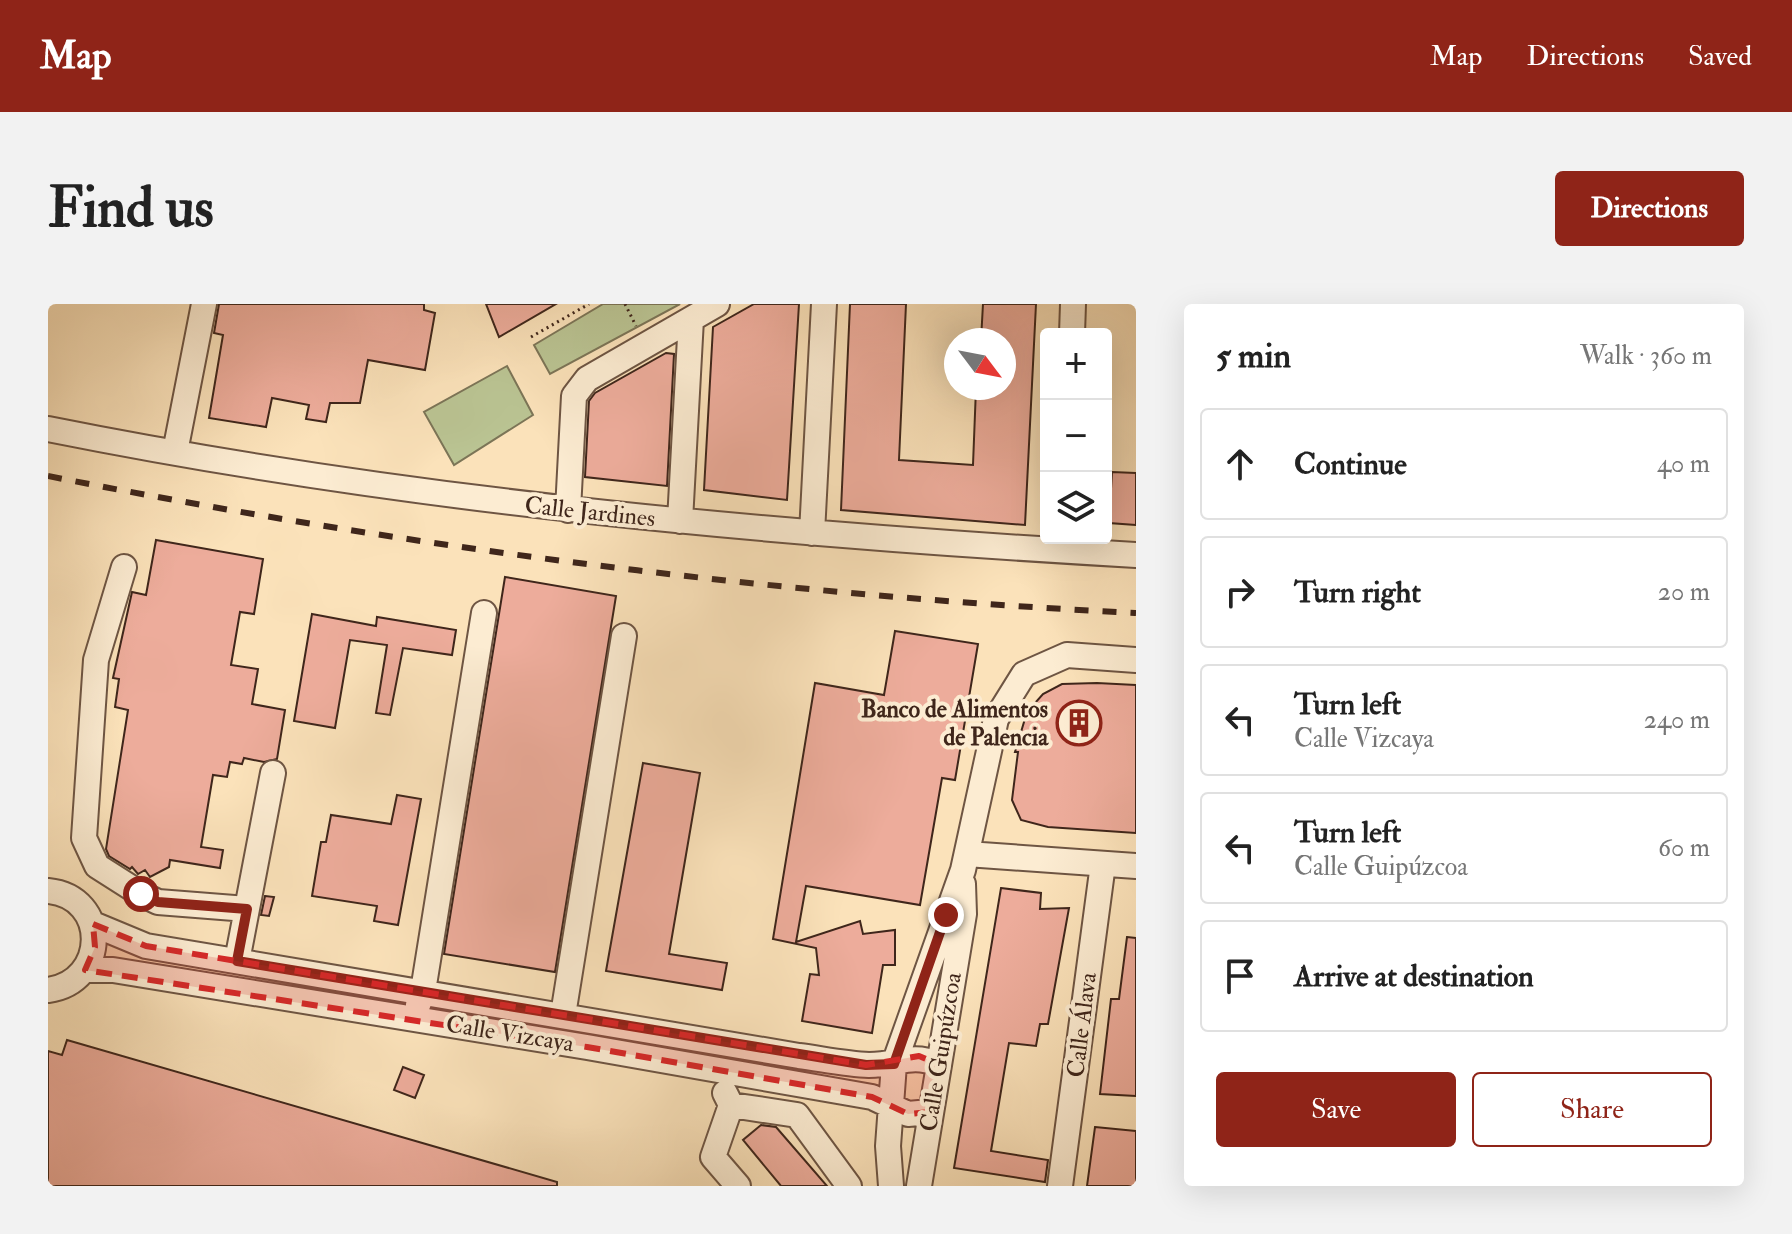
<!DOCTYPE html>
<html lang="en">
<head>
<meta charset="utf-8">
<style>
  :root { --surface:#fff; --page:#f2f2f2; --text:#222; --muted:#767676; --line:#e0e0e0; --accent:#8f2418 }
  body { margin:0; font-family:"IM FELL Double Pica",serif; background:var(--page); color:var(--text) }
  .controls { position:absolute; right:24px; top:24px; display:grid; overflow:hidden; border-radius:8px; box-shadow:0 8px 32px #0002 }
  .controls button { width:72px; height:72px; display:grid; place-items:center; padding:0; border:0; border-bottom:2px solid var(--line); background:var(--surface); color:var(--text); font:40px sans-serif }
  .compass { position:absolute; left:896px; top:24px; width:72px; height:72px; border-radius:50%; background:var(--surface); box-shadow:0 8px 32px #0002; rotate:122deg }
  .stop { position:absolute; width:24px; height:24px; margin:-18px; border:6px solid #8f2418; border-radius:50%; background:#fff }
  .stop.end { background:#8f2418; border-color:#fff; box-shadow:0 2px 8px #0008 }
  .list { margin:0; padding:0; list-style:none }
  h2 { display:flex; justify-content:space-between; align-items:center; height:104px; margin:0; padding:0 32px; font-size:34px }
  h2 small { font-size:26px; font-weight:400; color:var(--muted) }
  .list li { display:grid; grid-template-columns:52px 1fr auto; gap:24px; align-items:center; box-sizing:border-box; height:112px; margin:0 16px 16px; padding:0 16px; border:2px solid var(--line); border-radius:8px }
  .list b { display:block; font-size:30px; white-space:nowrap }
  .list p { margin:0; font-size:26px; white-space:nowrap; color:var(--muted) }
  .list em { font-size:26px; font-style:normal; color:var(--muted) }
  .actions { display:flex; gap:16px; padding:24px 32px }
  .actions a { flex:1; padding:18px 0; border:2px solid var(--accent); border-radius:8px; text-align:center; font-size:28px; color:var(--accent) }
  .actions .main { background:var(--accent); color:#fff }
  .icon { flex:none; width:44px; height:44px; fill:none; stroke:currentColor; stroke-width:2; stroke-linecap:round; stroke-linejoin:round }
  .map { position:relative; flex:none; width:1088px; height:882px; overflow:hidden; border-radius:8px }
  header { display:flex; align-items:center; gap:48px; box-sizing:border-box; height:112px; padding:0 40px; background:var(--accent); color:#fff }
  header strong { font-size:38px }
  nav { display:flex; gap:44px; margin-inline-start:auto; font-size:28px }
  .intro { display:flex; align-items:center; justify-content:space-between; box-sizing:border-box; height:192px; padding:0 48px }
  h1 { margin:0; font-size:56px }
  .button { padding:20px 36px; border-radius:8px; background:var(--accent); color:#fff; font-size:28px; font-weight:700 }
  main { display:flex; gap:48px; padding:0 48px }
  aside { flex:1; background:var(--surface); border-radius:8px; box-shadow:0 8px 32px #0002 }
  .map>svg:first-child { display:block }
  .green { fill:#bac493; stroke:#7c7557; stroke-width:2 }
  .building { fill:#edac9b; stroke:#3f261b; stroke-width:2 }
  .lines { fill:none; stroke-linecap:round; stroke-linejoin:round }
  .minor-casing { stroke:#6e5543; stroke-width:28 }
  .path { stroke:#3f261b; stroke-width:3; stroke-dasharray:2 4; stroke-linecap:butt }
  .minor { stroke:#fcecd2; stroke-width:24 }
  .rail { stroke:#3f261b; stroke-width:6; stroke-dasharray:14 14; stroke-linecap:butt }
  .route { stroke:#8f2418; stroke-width:10 }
  .marked { fill:#d62828; fill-opacity:0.2; stroke:#d62828; stroke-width:6; stroke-dasharray:16 10; stroke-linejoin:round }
  .labels { text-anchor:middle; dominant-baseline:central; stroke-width:8; stroke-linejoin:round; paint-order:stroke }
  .street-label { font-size:24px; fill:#3f261b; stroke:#fcecd2 }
  .poi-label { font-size:24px; font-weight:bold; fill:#3f261b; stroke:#fcecd2; text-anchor:end }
</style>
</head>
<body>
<header>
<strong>Map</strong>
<nav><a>Map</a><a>Directions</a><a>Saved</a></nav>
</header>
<div class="intro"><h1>Find us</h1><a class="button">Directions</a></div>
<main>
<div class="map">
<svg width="1088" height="882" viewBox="0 0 1088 882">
  <rect width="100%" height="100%" fill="#fbe2ba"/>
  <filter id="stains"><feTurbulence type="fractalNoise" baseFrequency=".0025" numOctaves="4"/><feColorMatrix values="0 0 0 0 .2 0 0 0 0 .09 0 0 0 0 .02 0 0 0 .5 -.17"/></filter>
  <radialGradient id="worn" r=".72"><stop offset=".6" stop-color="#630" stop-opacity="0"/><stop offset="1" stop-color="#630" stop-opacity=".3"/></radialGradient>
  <path class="green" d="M 555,0 L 632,0 L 502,70 L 486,41 Z
    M 459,62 L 485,111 L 406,161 L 376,108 Z"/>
  <path class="building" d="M 171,0 L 376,0 L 376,6 L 387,9 L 377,66 L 320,56 L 312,99 L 282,99 L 278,118 L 258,115 L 261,101 L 224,94 L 218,123 L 161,114 L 175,31 L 166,29 Z
    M 438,0 L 508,0 L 451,33 Z
    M 706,0 L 751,0 L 739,196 L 656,186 L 665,23 Z
    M 802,0 L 858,0 L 851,156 L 925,161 L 928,84 L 956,84 L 956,36 L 933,36 L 935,0 L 988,0 L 977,221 L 793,206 Z
    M 618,49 L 626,50 L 619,182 L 537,173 L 541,97 L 547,89 Z
    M 1064,168 L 1088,169 L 1088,221 L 1061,219 Z
    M 108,236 L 215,255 L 206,310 L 192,308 L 183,361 L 210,365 L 204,400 L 237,406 L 229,455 L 216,458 L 196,454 L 194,460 L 182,458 L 179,473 L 165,471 L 153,543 L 175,546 L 172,564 L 122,556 L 121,563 L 102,573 L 97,566 L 90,570 L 84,563 L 82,565 L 61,552 L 58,545 L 80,406 L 67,403 L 71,375 L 65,374 L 84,288 L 98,291 Z
    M 457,273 L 568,292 L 507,668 L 396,650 Z
    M 264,310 L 328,322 L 329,313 L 408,326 L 404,351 L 355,344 L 342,411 L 328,409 L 339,341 L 302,336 L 287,424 L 246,417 Z
    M 847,327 L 930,340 L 907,476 L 894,474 L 872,601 L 758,582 L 748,638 L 812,617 L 815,630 L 847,626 L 847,661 L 835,661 L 824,729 L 754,717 L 762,670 L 771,671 L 768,644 L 725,635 L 767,379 L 836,391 Z
    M 1049,379 L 1088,381 L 1088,529 L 1000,523 L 973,516 L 964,496 L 970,448 L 967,448 L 979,408 L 995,390 L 1014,380 Z
    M 595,459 L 652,469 L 621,650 L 679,659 L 674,686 L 558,667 Z
    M 349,491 L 373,495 L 350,621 L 326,617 L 329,602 L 264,592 L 273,538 L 278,538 L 283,511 L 343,520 Z
    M 953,584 L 993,589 L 992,605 L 1021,604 L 1000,720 L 992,720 L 988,742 L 961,739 L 943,847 L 1000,856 L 997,878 L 906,864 Z
    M 217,592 L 226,593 L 221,612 L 213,611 Z
    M 1079,633 L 1088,634 L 1088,792 L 1052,790 L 1063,695 L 1071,695 Z
    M 19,736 L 509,878 L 509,882 L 0,882 L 0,747 L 14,751 Z
    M 355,763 L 376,771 L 367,794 L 346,786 Z
    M 713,821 L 728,823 L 779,882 L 733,882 L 695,836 Z
    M 1047,823 L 1088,827 L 1088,882 L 1039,882 Z"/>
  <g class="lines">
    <g class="minor-casing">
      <path id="minor" d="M 1024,30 L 1025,0
        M 0,125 C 359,197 723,230 1088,251
        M 127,148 L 156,0
        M 520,206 L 526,92 L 539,75 L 669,0
        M 632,217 L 643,15
        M 764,229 L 776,0
        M 76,263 L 48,356 L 36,534 L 49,562 L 93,590 L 110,598 L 199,605
        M 919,550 L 1088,562
        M 0,587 C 62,593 60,678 0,686
        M 45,620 L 98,642 L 751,752 C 774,755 798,760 821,761 C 851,761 862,749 890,760
        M 189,657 L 225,469
        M 37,666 L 65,666 L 539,743 L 824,793 L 860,810 L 882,808
        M 370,701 L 375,687 L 436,309
        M 515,711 L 576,332
        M 677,789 L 683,801 L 665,853 L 690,882
        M 683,801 L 749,811 L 801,882
        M 843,882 L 840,842 L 846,760 L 915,566 L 948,415 L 976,370 L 1019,351 L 1088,356
        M 871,882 L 916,610 L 915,580
        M 1012,882 L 1055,560"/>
    </g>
    <path class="path" d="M 577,0 L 588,22
      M 483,33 L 541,0"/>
    <use href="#minor" class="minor"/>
    <path class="rail" d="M 0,172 C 358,243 723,291 1088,309"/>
  </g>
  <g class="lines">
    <path class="route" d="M 93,590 L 110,598 L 199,605 L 189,657 L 818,761 L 846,760 L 898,611"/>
  </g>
  <path class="marked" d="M 45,620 L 98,642 L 818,761 L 871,752 L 890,760 L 882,808 L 860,810 L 824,793 L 539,743 L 37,666 L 47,643 Z"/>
  <defs>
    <g id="building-ring" transform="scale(2.3)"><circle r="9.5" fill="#fcecd2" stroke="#8f2418" stroke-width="1.5"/><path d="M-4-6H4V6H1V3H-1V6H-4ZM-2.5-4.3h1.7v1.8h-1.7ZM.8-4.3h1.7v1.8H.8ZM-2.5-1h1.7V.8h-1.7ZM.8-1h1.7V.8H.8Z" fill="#8f2418"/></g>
  </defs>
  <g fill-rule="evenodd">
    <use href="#building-ring" x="1031" y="419"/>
  </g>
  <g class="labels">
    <g class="street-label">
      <text transform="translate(542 208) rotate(6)">Calle Jardines</text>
      <text transform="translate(1034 721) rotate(-83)">Calle Álava</text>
      <text transform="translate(462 730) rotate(9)">Calle Vizcaya</text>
      <text transform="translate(893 748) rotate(-81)">Calle Guipúzcoa</text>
    </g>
    <g class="poi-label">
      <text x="1000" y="405">Banco de Alimentos<tspan x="1000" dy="28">de Palencia</tspan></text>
    </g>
  </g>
  <rect width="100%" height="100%" filter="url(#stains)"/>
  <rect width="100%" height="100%" fill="url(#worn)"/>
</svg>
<div class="controls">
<button>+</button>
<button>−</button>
<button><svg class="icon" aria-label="layers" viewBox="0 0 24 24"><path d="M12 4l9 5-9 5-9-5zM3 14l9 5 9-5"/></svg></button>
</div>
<svg class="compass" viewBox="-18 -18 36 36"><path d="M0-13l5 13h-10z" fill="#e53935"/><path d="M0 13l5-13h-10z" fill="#767676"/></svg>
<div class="stop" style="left:93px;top:590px"></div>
<div class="stop end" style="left:898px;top:611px"></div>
</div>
<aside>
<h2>5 min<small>Walk · 360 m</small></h2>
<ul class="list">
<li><svg class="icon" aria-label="ahead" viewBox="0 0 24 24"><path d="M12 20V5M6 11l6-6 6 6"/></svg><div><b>Continue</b></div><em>40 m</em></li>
<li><svg class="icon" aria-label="right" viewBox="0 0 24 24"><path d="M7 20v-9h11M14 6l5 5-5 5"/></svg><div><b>Turn right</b></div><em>20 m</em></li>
<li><svg class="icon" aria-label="left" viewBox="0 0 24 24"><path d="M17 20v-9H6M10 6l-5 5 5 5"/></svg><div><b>Turn left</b><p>Calle Vizcaya</p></div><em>240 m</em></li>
<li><svg class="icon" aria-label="left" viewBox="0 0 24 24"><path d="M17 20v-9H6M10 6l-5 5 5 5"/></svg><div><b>Turn left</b><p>Calle Guipúzcoa</p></div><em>60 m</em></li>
<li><svg class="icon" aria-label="arrive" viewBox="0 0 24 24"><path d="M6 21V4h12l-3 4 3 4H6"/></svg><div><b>Arrive at destination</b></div></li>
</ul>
<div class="actions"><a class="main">Save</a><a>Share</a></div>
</aside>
</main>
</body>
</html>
